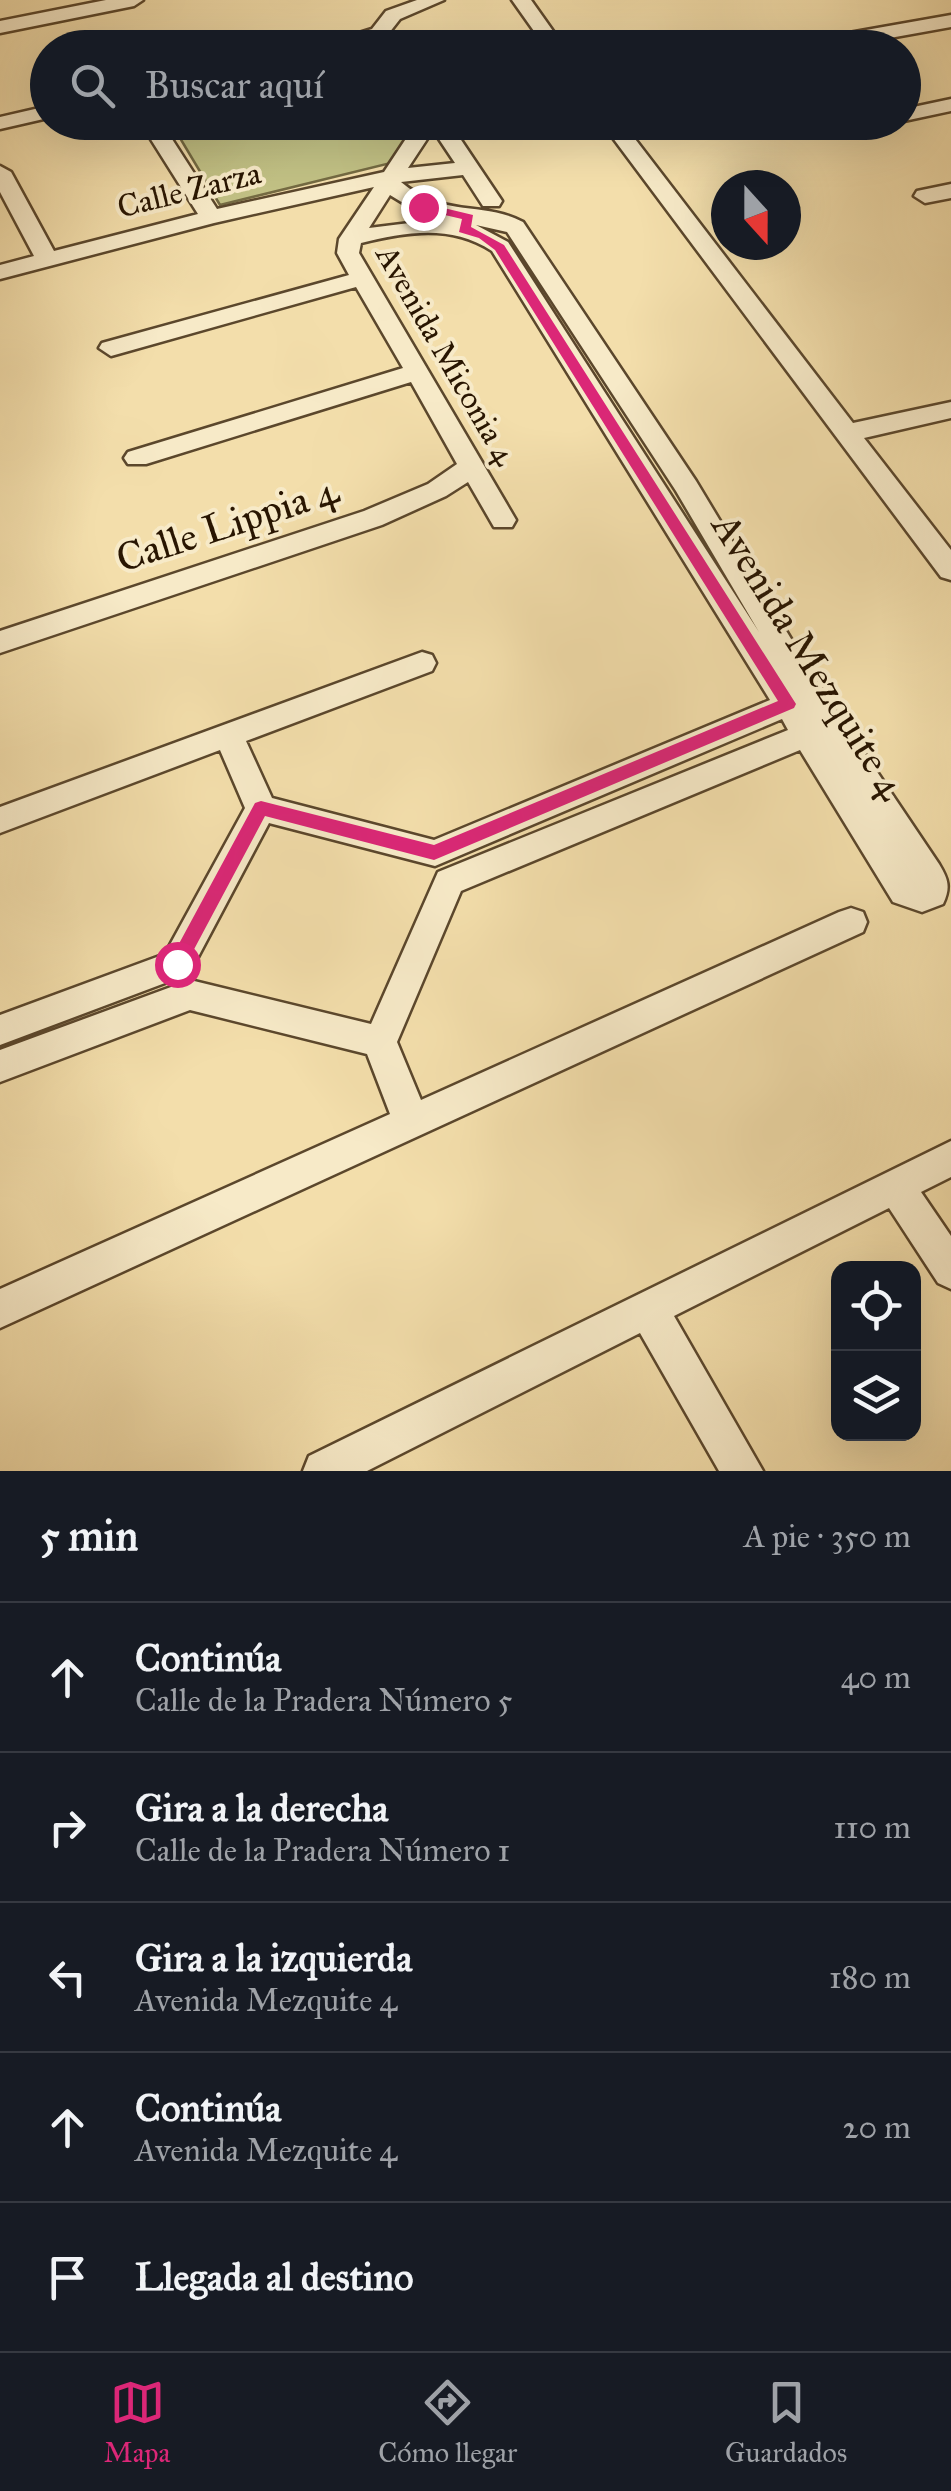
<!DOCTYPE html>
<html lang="es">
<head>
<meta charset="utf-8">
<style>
  :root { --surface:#171b24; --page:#242831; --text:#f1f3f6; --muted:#9ea1a6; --line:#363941; --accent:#db2777 }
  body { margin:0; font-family:"IM FELL Great Primer",serif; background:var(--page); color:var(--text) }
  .controls { position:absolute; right:30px; bottom:30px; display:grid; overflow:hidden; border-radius:20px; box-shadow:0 10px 40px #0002 }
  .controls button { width:90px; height:90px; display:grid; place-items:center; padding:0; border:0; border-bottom:2px solid var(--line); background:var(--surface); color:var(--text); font:50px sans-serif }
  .compass { position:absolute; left:711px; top:170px; width:90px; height:90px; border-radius:50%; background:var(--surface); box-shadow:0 10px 40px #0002; rotate:159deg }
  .stop { position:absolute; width:30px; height:30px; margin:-22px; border:8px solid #db2777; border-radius:50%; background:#fff }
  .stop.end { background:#db2777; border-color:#fff; box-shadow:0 2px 10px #0008 }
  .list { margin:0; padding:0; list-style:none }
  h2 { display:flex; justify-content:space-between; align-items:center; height:130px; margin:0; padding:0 40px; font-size:42px }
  h2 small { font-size:32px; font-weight:400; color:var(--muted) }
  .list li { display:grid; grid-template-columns:65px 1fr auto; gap:30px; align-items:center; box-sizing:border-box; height:150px; padding:0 40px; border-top:2px solid var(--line) }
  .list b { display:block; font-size:38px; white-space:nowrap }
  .list p { margin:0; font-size:32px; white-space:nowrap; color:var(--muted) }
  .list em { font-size:32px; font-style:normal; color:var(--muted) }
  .icon { flex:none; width:55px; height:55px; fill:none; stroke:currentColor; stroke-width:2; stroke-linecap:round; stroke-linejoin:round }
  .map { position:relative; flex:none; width:951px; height:1471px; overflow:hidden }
  .search { position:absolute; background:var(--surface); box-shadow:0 10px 40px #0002; left:30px; right:30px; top:30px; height:110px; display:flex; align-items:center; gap:25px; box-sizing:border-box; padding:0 35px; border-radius:55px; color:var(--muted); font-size:38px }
  .sheet { height:880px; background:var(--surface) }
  nav { display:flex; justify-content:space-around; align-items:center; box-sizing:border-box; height:140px; border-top:2px solid var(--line); background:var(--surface); font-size:28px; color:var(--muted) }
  nav a { display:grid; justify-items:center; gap:5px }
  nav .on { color:var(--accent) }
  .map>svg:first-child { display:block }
  .green { fill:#c1c084; stroke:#746a42; stroke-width:2.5 }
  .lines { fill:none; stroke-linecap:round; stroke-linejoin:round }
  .minor-casing { stroke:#5b472c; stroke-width:5 }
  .minor { fill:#f7eac8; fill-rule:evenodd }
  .route { fill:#db2777 }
  .labels { text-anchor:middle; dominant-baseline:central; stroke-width:8; stroke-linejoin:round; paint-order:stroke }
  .far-street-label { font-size:32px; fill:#281501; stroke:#f7eac8 }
  .street-label { font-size:40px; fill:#281501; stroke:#f7eac8 }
</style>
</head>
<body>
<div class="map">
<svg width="951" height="1471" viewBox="0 0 951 1471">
  <rect width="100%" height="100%" fill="#f3deab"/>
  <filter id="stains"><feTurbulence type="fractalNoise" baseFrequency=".002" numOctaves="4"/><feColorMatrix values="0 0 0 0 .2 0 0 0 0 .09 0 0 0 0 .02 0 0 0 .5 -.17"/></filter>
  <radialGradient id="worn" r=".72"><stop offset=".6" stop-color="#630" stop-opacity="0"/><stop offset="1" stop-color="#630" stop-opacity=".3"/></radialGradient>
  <path class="green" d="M 171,123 L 420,123 L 395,162 L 220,205 Z"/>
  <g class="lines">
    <g class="minor-casing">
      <path id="minor" d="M 106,0 L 143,0 L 134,6 L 0,33 L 0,21 Z
        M 417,0 L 444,0 L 400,19 L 389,33 L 397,48 L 378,48 L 374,40 L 345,48 L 311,48 L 372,29 L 386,11 Z
        M 512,0 L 531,0 L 565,48 L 546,48 Z
        M 951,15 L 951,27 L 834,48 L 789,48 L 798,42 Z
        M 951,99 L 951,111 L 904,121 L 904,109 Z
        M 48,106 L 48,118 L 0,129 L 0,117 Z
        M 140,122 L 161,122 L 217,209 L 384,172 L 417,122 L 449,122 L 502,201 L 499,206 L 483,206 L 463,175 L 401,182 C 445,219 481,200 523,222 L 696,481 L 820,687 L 939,864 C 948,879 951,887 943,904 L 922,912 L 893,902 L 800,750 L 461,891 L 397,1042 L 421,1100 L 839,912 L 851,908 L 863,912 L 867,922 L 863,932 L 0,1328 L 0,1289 L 390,1114 L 367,1054 L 190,1010 L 0,1082 L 0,1050 L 190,980 L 371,1024 L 438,872 L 788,730 L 782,719 L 435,866 L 269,823 L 189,974 L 0,1045 L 0,1015 L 165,954 L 245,808 L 220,750 L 0,833 L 0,807 L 422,652 L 432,655 L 436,663 L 432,671 L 246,741 L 272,798 L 434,840 L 770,700 L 492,251 C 451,224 406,232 361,243 L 359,253 L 516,520 L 512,527 L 494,527 L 468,482 L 446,496 L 382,525 L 0,653 L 0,631 L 364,511 L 428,484 L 457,464 L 411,382 L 146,464 L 128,464 L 124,458 L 128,452 L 403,368 L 356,287 L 111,356 L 99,348 L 102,343 L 349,275 L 337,253 L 339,239 L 374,187 L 214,223 L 0,279 L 0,265 L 34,256 L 0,192 L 0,166 L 11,172 L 54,251 L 198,214 ZM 433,130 L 455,163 L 408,168 ZM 390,195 L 418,212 L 442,219 L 369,228 ZM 476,225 L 507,232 L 676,491 L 759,632 L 508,242 Z
        M 601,122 L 622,122 L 853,423 L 951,402 L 951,418 L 864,438 L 951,550 L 951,580 L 941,577 Z
        M 951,184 L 951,198 L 925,203 L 914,196 L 917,191 Z
        M 951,1141 L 951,1177 L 921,1192 L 951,1236 L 951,1289 L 938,1283 L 889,1208 L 674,1316 L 763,1471 L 719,1471 L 640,1333 L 367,1471 L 303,1471 L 309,1456 Z"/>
    </g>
    <use href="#minor" class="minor"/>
  </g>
  <path class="route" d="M 423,203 L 473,215 L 471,227 L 504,245 L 796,704 L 794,708 L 434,860 L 265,816 L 183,970 L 177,972 L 168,964 L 255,803 L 261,801 L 434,845 L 778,701 L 495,250 L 479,238 L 459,232 L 462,219 L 419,209 Z"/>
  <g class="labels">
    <g class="far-street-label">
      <text transform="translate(189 190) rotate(-14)">Calle Zarza</text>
      <text transform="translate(446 355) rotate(60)">Avenida Miconia 4</text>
    </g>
    <g class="street-label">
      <text transform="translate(227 524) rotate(-18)">Calle Lippia 4</text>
      <text transform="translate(809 656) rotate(58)">Avenida Mezquite 4</text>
    </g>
  </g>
  <rect width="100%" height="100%" filter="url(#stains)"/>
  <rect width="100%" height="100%" fill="url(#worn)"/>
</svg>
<div class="controls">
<button><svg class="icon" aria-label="locate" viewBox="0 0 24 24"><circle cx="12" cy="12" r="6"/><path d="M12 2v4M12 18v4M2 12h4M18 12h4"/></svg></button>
<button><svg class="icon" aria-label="layers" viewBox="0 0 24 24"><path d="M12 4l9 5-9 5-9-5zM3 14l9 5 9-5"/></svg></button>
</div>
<svg class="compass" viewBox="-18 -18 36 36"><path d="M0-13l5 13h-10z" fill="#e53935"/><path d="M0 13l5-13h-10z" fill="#9ea1a6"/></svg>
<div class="stop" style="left:177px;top:964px"></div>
<div class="stop end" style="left:423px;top:207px"></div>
<div class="search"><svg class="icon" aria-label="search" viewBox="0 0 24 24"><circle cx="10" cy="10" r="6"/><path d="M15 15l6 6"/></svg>Buscar aquí</div>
</div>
<section class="sheet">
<h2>5 min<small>A pie · 350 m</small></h2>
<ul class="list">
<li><svg class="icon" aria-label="ahead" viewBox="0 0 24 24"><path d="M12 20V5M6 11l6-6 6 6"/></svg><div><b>Continúa</b><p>Calle de la Pradera Número 5</p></div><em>40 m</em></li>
<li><svg class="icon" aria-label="right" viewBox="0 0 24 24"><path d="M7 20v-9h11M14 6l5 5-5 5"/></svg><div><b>Gira a la derecha</b><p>Calle de la Pradera Número 1</p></div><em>110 m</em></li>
<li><svg class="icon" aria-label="left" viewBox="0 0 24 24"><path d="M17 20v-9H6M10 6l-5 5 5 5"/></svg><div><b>Gira a la izquierda</b><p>Avenida Mezquite 4</p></div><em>180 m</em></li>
<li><svg class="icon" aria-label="ahead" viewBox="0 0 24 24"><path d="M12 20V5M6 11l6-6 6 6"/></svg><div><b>Continúa</b><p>Avenida Mezquite 4</p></div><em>20 m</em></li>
<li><svg class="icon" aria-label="arrive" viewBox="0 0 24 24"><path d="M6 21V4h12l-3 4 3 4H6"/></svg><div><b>Llegada al destino</b></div></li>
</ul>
</section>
<nav>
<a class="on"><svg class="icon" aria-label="map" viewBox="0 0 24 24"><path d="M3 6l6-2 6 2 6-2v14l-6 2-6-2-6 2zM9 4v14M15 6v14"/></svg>Mapa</a>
<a><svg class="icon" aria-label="directions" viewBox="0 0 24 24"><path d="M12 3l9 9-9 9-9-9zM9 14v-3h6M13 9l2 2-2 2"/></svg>Cómo llegar</a>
<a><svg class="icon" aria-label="saved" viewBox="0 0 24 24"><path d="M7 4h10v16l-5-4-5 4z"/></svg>Guardados</a>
</nav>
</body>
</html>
